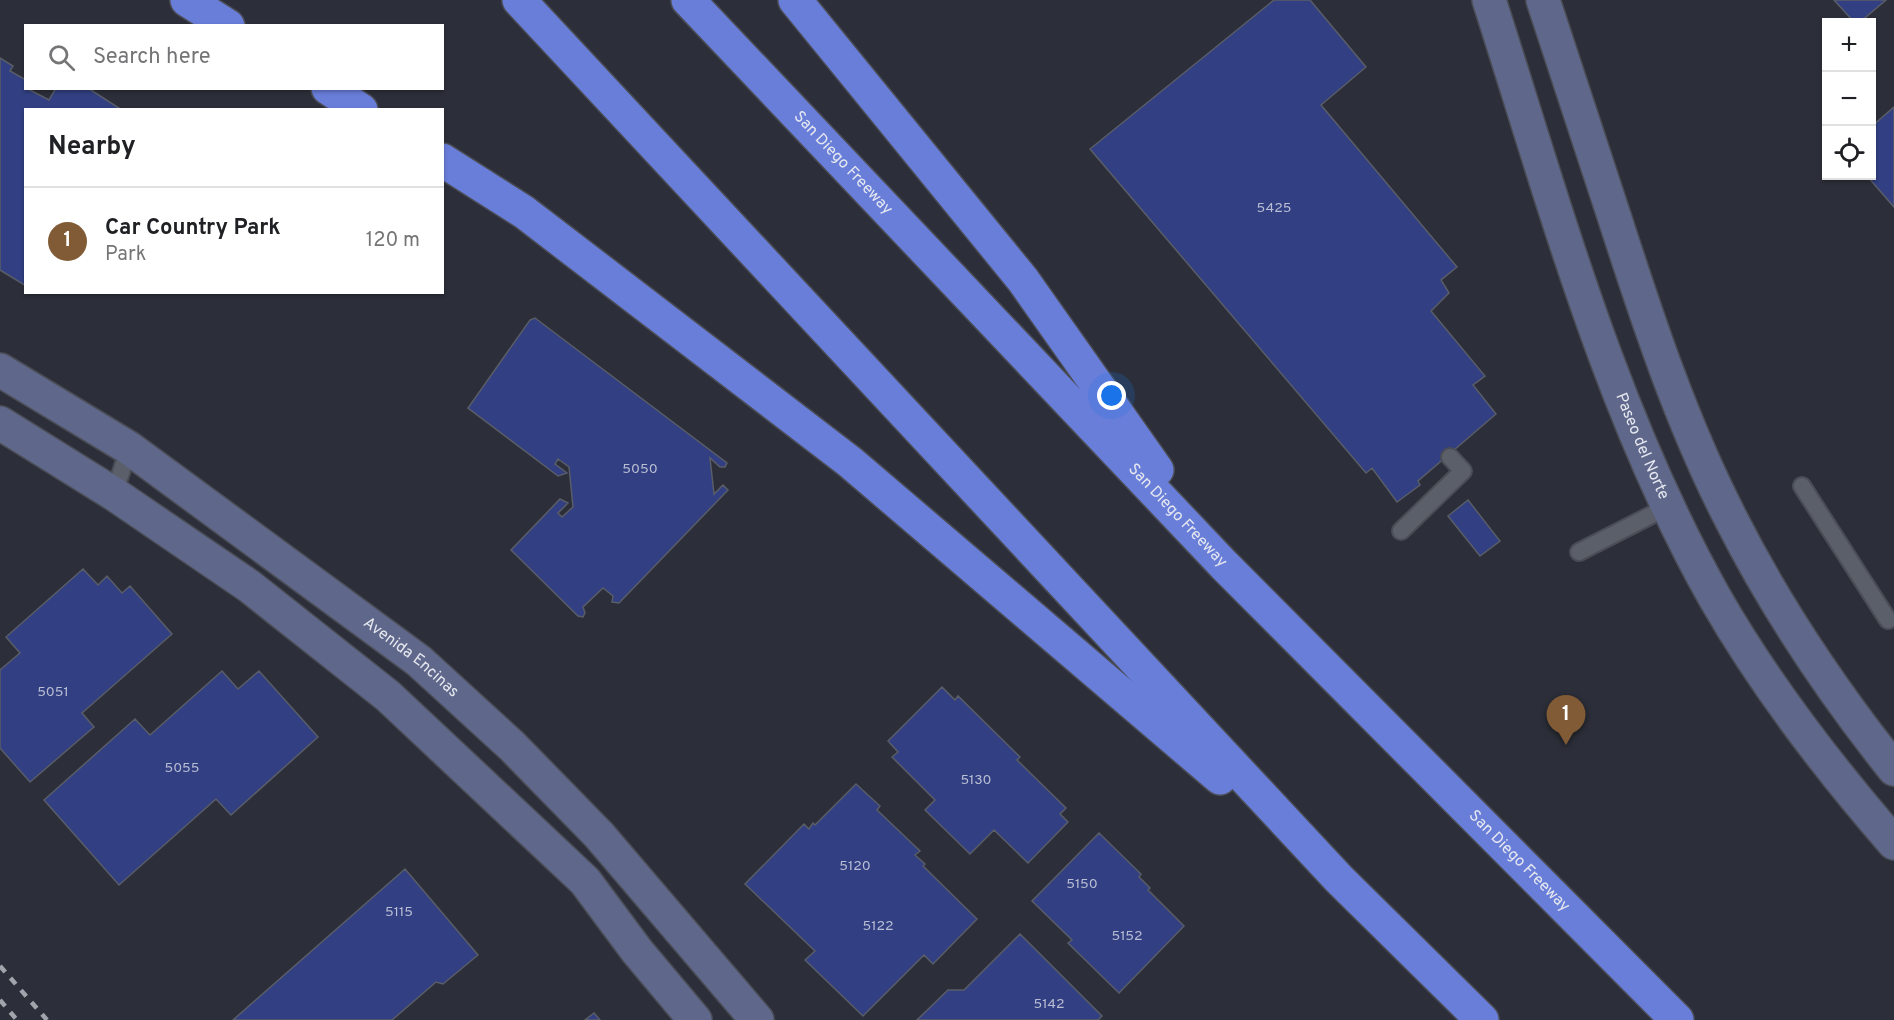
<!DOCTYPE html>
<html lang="en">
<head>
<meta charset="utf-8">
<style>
  :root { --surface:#fff; --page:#f6f6f6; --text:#202124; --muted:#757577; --line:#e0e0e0; --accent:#815b35 }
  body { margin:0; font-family:Overpass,sans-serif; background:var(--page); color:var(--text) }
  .controls { position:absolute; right:18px; top:18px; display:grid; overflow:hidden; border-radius:0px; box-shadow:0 2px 4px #0004 }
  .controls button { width:54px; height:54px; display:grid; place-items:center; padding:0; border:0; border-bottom:2px solid var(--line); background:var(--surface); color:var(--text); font:30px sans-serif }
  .you { position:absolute; left:1112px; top:396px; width:21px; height:21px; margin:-15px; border:4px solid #fff; border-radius:50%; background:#1a73e8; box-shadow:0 0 0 9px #1a73e833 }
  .badge { display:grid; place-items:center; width:39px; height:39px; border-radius:50%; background:var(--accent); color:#fff; font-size:20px; font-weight:700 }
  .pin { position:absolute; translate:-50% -50px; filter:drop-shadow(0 2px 3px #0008) }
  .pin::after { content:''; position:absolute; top:32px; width:21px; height:18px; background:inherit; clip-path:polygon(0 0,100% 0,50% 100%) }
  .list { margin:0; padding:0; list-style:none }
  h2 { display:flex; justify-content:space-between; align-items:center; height:78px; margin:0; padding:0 24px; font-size:26px }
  h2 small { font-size:20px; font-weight:400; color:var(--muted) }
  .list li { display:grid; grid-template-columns:39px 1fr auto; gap:18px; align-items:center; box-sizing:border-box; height:108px; padding:0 24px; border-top:2px solid var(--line) }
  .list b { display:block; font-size:22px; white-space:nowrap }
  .list p { margin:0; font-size:20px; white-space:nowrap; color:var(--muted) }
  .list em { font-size:20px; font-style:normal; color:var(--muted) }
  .icon { flex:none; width:33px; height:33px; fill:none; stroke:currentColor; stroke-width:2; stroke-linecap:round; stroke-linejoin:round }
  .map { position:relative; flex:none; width:1894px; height:1020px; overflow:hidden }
  .search { position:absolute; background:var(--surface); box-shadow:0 2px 4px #0004; left:24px; top:24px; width:420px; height:66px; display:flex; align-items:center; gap:15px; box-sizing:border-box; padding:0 21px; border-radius:0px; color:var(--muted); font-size:22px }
  .panel { position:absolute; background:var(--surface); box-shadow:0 2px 4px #0004; left:24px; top:108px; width:420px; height:186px; border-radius:0px }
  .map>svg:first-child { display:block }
  .building { fill:#323f82; stroke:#595d67; stroke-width:1.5 }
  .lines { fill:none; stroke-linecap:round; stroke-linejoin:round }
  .lane-casing { stroke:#4b4d56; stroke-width:20 }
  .secondary-casing { stroke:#4b4d56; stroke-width:36 }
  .highway-casing { stroke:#4b4d56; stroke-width:36 }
  .lane { stroke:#5b5f69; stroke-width:16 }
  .secondary { stroke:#5f688b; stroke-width:33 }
  .highway { stroke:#697ed9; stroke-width:33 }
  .rail { stroke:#a2a4ac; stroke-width:4.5; stroke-dasharray:8 8; stroke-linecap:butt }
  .labels { text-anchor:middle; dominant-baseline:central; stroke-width:4.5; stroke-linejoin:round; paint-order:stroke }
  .number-label { font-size:14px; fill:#b9bed4 }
  .street-label { font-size:16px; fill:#e6e8ef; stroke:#16171c }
</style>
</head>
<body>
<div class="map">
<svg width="1894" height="1020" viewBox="0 0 1894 1020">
  <rect width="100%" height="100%" fill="#2c2f39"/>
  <path class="building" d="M 1274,0 L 1310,0 L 1366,67 L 1321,105 L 1457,267 L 1441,280 L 1449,293 L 1431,311 L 1485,376 L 1473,385 L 1496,414 L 1418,481 L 1420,485 L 1397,502 L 1372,468 L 1366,473 L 1090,149 Z
    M 1834,0 L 1886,0 L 1860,22 L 1854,22 Z
    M 0,58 L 13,66 L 10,71 L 26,80 L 26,88 L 49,100 L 56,88 L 88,88 L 122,110 L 26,110 L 26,286 L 0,270 Z
    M 1894,107 L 1894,207 L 1867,176 L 1872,176 L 1872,126 Z
    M 535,318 L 727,463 L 725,467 L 720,467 L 710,458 L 714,494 L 723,485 L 728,490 L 619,603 L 612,602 L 613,596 L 603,588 L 583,607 L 585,613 L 583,617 L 578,616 L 511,550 L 560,499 L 568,503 L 558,513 L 562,517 L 573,507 L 569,467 L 558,459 L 555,464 L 567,473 L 558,476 L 468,408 L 530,320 Z
    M 1468,500 L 1500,541 L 1480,556 L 1448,516 Z
    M 83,569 L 98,585 L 107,576 L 122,593 L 130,586 L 172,634 L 82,713 L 94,727 L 30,782 L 0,748 L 0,670 L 20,653 L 6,637 Z
    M 222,671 L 238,689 L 259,671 L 318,737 L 231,815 L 216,799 L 119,885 L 44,800 L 135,719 L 150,735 Z
    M 942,687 L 955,700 L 958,696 L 1020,757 L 1017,760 L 1066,808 L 1060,814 L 1068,822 L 1028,863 L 994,830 L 970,854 L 925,810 L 935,800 L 892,757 L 898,752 L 888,741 Z
    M 856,784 L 880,806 L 877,810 L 920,851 L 915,855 L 925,864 L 923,866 L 977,919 L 933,964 L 924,955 L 863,1016 L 805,960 L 815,951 L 745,884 L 804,824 L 809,829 L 813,823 L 815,825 Z
    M 1099,833 L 1141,874 L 1139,877 L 1150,888 L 1148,890 L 1184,926 L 1119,993 L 1068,943 L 1072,940 L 1032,901 Z
    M 405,869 L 478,955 L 443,984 L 436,982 L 392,1020 L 233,1020 Z
    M 1020,934 L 1102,1016 L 1098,1020 L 917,1020 L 948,990 L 964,990 Z
    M 594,1013 L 600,1020 L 585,1020 Z"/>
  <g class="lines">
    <g class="lane-casing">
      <path id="lane" d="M 1802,486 L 1888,620
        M 114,494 L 129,448
        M 1401,531 L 1463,471 L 1450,457
        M 1579,552 L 1669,506"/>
    </g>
    <g class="secondary-casing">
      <g id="secondary">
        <path id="s1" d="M 1489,0 C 1554,202 1610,412 1715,598 C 1766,687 1827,766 1894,843"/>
        <path d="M 1543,0 C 1567,73 1591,146 1615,219 C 1648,321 1682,424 1731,519 C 1776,608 1832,691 1894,769"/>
        <path id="s2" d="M 0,370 L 129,448 L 419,661 L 512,746 L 599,835 L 757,1020"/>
        <path d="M 0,423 L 114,494 L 249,586 L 388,696 L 585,881 L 637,951 L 695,1020"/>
      </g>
    </g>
    <g class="highway-casing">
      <g id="highway">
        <path d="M 187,0 L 228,26"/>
        <path d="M 519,0 L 1339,879 L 1482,1020"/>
        <path id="s3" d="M 688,0 L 1224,565 L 1677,1020"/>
        <path d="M 795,0 L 1023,280 L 1157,470"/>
        <path d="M 328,88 L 361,110"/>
        <path d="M 442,160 L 524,212 L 850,462 L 1220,778"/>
      </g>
    </g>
    <use href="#lane" class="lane"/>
    <use href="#secondary" class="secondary"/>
    <use href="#highway" class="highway"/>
    <path class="rail" d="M 0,966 L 47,1020
      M 0,1000 L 17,1020"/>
  </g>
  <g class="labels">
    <g class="number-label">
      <text x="1274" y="208">5425</text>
      <text x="640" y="469">5050</text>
      <text x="53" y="692">5051</text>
      <text x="182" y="768">5055</text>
      <text x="976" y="780">5130</text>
      <text x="855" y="866">5120</text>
      <text x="1082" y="884">5150</text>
      <text x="399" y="912">5115</text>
      <text x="878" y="926">5122</text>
      <text x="1127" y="936">5152</text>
      <text x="1049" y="1004">5142</text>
    </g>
    <g class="street-label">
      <text stroke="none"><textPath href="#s3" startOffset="225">San Diego Freeway</textPath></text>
      <text stroke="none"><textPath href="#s1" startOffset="472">Paseo del Norte</textPath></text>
      <text stroke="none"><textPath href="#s3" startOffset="711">San Diego Freeway</textPath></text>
      <text stroke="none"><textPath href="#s2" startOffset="502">Avenida Encinas</textPath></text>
      <text stroke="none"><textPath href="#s3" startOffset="1197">San Diego Freeway</textPath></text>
    </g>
  </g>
</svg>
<div class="controls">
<button>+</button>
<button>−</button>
<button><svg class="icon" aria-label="locate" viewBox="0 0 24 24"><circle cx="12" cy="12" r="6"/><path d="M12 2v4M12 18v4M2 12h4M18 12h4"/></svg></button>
</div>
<div class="you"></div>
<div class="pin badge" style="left:1566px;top:745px">1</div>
<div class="search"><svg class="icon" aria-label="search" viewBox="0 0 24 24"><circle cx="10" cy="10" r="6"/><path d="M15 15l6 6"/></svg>Search here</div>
<section class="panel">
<h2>Nearby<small></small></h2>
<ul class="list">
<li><span class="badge">1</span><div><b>Car Country Park</b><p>Park</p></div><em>120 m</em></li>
</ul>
</section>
</div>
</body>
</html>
